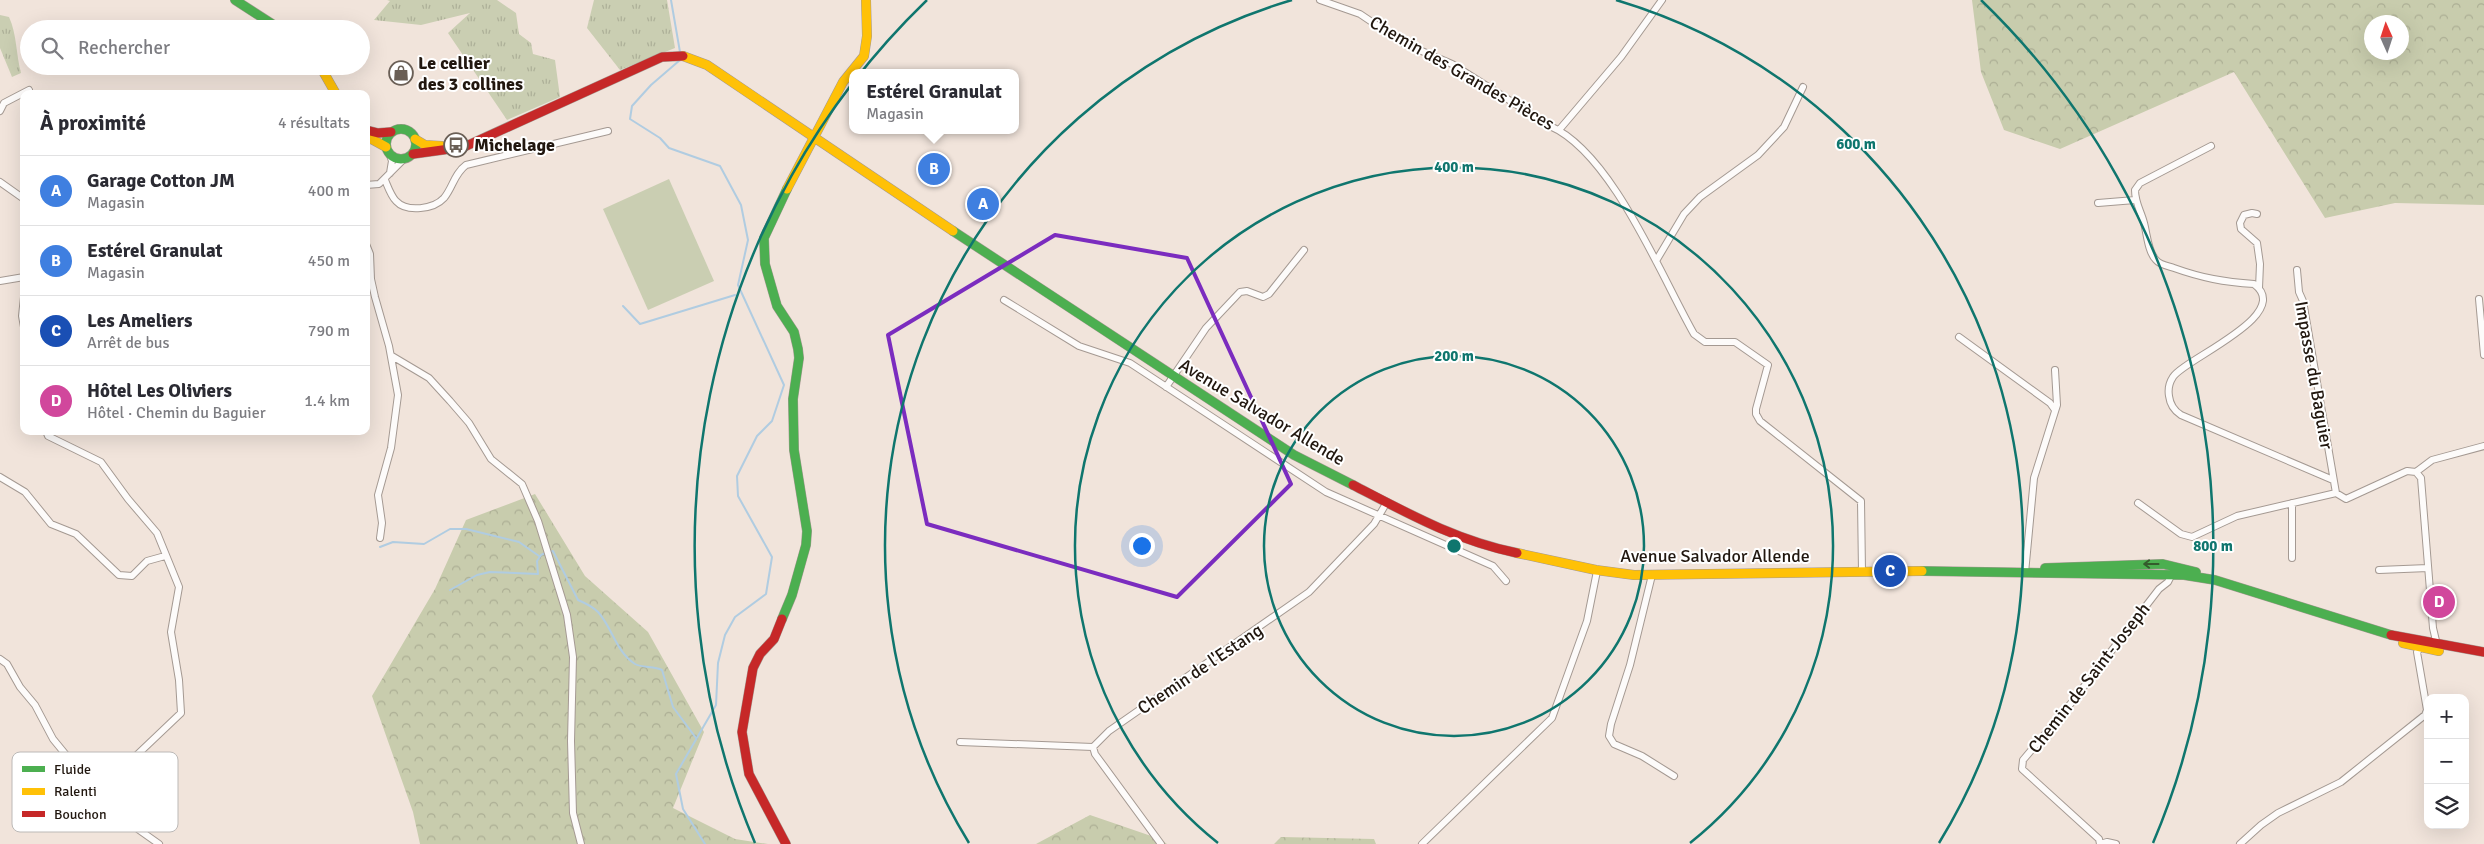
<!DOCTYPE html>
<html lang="fr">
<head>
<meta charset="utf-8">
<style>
  :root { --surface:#fff; --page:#f7f7f7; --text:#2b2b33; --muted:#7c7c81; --line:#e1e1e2; --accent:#7c3aed }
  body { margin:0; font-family:Signika,sans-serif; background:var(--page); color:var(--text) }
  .controls { position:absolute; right:15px; bottom:15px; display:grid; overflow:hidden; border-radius:10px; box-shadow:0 5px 20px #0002 }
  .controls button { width:45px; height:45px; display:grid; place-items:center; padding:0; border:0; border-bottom:1px solid var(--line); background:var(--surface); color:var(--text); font:25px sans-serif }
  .compass { position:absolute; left:2364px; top:15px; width:45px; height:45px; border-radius:50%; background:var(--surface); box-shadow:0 5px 20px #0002; rotate:357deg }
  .you { position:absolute; left:1141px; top:545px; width:18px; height:18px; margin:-12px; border:4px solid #fff; border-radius:50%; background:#1a73e8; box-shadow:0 0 0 8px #1a73e833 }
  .badge { display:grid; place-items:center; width:32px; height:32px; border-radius:50%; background:var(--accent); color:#fff; font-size:16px; font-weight:700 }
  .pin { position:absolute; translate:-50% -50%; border:2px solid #fff; box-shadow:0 1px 5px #0006 }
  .popup { position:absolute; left:849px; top:69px; width:170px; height:65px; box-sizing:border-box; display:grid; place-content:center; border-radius:10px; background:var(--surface); filter:drop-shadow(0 1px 4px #0005); font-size:16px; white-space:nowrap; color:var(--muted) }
  .popup b { font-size:19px; color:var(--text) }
  .popup::after { content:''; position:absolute; left:50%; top:100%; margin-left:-10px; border:10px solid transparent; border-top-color:var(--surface) }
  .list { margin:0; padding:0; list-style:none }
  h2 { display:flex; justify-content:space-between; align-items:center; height:65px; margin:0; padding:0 20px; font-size:21px }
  h2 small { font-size:16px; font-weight:400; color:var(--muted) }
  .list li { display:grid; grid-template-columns:32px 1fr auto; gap:15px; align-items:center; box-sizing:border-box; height:70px; padding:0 20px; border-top:1px solid var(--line) }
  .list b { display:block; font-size:19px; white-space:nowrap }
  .list p { margin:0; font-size:16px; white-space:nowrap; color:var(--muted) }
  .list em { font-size:16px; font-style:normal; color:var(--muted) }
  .icon { flex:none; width:28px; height:28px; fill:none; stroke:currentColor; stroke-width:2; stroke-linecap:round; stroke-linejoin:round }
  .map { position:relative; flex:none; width:2484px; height:844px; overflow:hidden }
  .search { position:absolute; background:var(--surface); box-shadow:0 5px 20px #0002; left:20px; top:20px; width:350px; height:55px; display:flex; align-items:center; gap:12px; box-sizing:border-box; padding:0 18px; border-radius:28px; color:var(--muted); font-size:19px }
  .panel { position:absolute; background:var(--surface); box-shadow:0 5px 20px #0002; left:20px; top:90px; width:350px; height:345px; border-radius:10px }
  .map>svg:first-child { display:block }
  .grass { fill:url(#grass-tufts) }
  .forest { fill:url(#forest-crowns); fill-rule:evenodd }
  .pitch { fill:#caceb2 }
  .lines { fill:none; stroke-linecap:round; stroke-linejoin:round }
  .stream { stroke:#b0cce1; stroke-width:2 }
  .street-casing { stroke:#a49992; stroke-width:8 }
  .fast-casing { stroke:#a49992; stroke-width:10 }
  .slow-casing { stroke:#a49992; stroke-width:10 }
  .jam-casing { stroke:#a49992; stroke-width:10 }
  .street { stroke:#fdfbfa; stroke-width:6 }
  .fast { stroke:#4caf50; stroke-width:9 }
  .slow { stroke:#ffc107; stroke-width:9 }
  .jam { stroke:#c62828; stroke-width:9 }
  .oneway { stroke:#345b2c }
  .marked { fill:none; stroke:#7b2cbf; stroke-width:4; stroke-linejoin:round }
  .ring { fill:none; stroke:#0f766e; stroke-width:2.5 }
  .labels { text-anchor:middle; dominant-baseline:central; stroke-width:4; stroke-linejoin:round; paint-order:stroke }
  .poi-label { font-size:18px; font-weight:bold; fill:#21170f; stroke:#fff; text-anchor:start }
  .street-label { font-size:18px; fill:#21170f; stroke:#fff }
  .key { fill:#fff; stroke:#bcb9b7; stroke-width:1 }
  .key-label { font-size:14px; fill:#21170f }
  .centre { fill:#0f766e; stroke:#fff; stroke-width:2.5 }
  .ring-label { font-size:15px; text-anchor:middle; font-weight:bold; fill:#0f766e; stroke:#fff; stroke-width:4; stroke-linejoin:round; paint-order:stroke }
</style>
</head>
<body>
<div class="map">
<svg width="2484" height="844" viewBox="0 0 2484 844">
  <defs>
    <pattern id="grass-tufts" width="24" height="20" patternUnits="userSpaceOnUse" patternTransform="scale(1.25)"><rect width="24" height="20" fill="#caceb2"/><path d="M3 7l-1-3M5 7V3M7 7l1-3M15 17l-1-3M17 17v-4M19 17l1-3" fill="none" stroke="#adb098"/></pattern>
    <pattern id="forest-crowns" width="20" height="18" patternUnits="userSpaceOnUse" patternTransform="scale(1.25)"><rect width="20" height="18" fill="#c8ccad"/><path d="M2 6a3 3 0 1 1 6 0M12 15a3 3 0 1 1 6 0" fill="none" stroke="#acae94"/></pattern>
  </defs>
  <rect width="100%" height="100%" fill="#f1e4db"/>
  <path class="grass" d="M 387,0 L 497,0 L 516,13 L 519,34 L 531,43 L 533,54 L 555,60 L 560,97 L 507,120 L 448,33 L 470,13 L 421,25 L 374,20 L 390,1 Z
    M 594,0 L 667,0 L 675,48 L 620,70 L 587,28 Z
    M 0,15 L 9,17 C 17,34 16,55 21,73 L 12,77 L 0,48 Z"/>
  <path class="forest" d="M 1972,0 L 2484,0 L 2484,205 L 2395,203 L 2325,218 L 2234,72 L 2060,149 L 2004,130 L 1981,72 ZM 2372,22 L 2402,22 L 2402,52 L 2372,52 Z
    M 535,494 L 585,576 L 648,632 L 704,732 L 673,808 L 735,839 L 768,844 L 420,844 L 413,812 L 372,696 L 435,589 L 466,520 Z
    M 1090,815 L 1160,839 L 1167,844 L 1036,844 Z
    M 1281,837 L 1374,839 L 1376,844 L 1274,844 Z"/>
  <path class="pitch" d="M 669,179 L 714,281 L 648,310 L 603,209 Z"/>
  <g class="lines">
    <path class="stream" d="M 671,0 L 680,52
      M 680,60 L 651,85 L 632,106 L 630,119 L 660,138 L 669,148 L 720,166 L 741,205 L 748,240 L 738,285 L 784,385 L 772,421 L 757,436 L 737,476 L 738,496 L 772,557 L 766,594 L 735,617 L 725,635 L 718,663 L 716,705 L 676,774 L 683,809 L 705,844
      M 623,306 L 640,324 L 735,295
      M 380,547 L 393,542 L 424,544 L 450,529 L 466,529 L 519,542 L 539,556
      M 550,552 L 553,551 L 578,600 C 585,603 592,606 598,612 C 612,627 616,652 635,664 C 642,668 654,666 662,670 L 673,707 L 696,738
      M 450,590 L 477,575 L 490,572 L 538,574 L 537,561 L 541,555 L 545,553"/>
    <g class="street-casing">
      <path id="street" d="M 1320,0 L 1360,14 L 1403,43 L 1452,64 L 1550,126 C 1612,153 1661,276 1694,334 L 1705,342 L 1735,342 L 1768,365 L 1756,409 L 1756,414 L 1760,421 L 1861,501 L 1862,571
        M 0,111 L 4,103 L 29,90
        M 1559,130 L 1621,57 L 1662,0
        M 2211,146 L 2140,183 L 2135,190 C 2135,203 2141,211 2144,223 C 2147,234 2148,252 2156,260 C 2160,265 2168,266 2174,268 C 2202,278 2224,282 2254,284 C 2295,315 2184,359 2173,377 C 2169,383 2168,390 2169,396 C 2170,404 2173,410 2181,415 L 2333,480
        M 390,155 L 392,161 L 390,173
        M 385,180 C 388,187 391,196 396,201 C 407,213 434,209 444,198 C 453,187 454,174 466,165 L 608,131
        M 0,182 L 24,199
        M 366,185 L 379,184 L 404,159
        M 2098,203 L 2135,200
        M 2257,214 L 2252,213 L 2244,215 L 2240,223 L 2241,229 L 2257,243 L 2260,264 L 2259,288
        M 366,244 L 370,254 L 371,279 L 375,297 L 389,346 L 398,395 L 391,448 L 378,495 L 382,523 L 380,538
        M 1656,261 L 1684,214 L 1700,197 L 1758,155 L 1784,127 L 1803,87
        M 2297,270 L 2299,292 L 2303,301 L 2336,493 L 2346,499 L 2407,471 L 2416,472 L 2421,478 L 2433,628 L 2437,645 L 2435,647
        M 0,281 L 24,277
        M 24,297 L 22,316 L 24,327
        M 2479,299 L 2484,355
        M 1004,300 L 1079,346 L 1130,363 L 1326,492 L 1493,566 L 1506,581
        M 1959,337 L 2050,403 L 2055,410
        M 392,356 L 429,378 L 450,401 L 469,423 L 491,459 L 522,484 L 538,521 L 567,615 L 573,657 L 571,741 L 573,813 L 581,844
        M 1166,387 L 1206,328 L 1240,292 L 1247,291 L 1263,297 L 1269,294 L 1304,250
        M 46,431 L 48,436 L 101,462 L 128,499 L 157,533 L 179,587 L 171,632 L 179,680 L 181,713 L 99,791
        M 2416,472 L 2432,460 L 2484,446
        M 0,477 L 25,492 L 51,524 L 76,534 L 119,575 L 132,576 L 147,561 L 165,556
        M 2138,503 L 2181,534 L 2192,537 L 2237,516 L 2336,493
        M 2292,558 L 2292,503
        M 2379,570 L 2428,568
        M 2025,573 L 2034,478 L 2057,405 L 2055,370
        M 1652,575 L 1630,665 L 1611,724 L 1609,736 L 1614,744 L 1642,756 L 1674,776
        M 0,659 L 7,664 L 20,687 L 35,705 L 53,739 L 71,761 L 90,779 L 118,815 L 159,844
        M 960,742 L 1093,747
        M 1161,844 L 1095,754 L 1093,747 L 1109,731 L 1309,592 L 1374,524 L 1387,502
        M 1422,844 L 1552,718 L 1587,621 L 1597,571
        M 2100,844 L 2099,839 L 2022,769 L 2023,760 L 2072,702 L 2159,589 L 2168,582 L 2173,572
        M 2100,844 L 2107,842 L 2116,844
        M 2240,844 L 2261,825 L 2278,813 L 2341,782 L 2425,715 L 2427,710 L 2417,652 L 2423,645"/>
    </g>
    <g class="fast-casing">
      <path id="fast" d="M 235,0 L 280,29
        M386 144a15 15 0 1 1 30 0a15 15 0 1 1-30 0Z
        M 953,231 L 1294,455 L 1353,485
        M 2045,568 L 2163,564 L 2196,572
        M 1922,571 L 2184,575 L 2215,580 L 2391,635
        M 782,619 L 792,595 L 806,545 L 807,531 L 794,450 L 793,399 L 799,358 L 798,349 L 794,332 L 777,306 L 765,264 L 764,238 L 787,189"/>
    </g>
    <g class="slow-casing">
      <path id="slow" d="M 683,56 L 707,65 L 953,231
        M 320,66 L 336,94
        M 366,136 L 386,147
        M 415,139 L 425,145 L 442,146
        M 787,189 L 843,82 L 864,56 L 867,36 L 866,0
        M 1517,553 L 1596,570 L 1634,575 L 1922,571
        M 2403,643 L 2439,651"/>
    </g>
    <g class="jam-casing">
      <path id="jam" d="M 366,130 L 378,133 L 391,132
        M 413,154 L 464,147 L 662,57 L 683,56
        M 1353,485 C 1409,514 1455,540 1517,553
        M 782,619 L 774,639 L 760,654 L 753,668 L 742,732 L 749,774 L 786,844
        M 2391,635 L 2484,652"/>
    </g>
    <use href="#street" class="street"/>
    <use href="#fast" class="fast"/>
    <use href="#slow" class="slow"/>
    <use href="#jam" class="jam"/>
  </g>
  <defs><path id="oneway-shaft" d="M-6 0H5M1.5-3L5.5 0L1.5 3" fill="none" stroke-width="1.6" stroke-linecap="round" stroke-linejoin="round" transform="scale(1.25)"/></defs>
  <use class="oneway" href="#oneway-shaft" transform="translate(2151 564) rotate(180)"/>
  <path class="marked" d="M 1055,235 L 1187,258 L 1291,484 L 1177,597 L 927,524 L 888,335 Z"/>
  <g class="ring">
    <circle cx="1454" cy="546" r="190"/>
    <path d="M1218 843A379 379 0 1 1 1690 843"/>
    <path d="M969 843A569 569 0 0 1 1292 0M1616 0A569 569 0 0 1 1939 843"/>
    <path d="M755 843A759 759 0 0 1 927 0M1981 0A759 759 0 0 1 2153 843"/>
  </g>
  <defs>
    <g id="shop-ring" transform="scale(1.25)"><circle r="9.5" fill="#fff" stroke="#6a5f56" stroke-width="1.5"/><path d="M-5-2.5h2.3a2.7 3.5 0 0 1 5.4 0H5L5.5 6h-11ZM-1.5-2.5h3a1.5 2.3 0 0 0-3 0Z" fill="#6a5f56"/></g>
    <g id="bus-ring" transform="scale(1.25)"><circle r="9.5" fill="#fff" stroke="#6a5f56" stroke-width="1.5"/><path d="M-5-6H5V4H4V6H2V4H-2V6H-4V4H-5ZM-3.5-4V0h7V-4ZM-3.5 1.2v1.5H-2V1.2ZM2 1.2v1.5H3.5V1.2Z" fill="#6a5f56"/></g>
  </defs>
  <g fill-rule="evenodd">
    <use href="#shop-ring" x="401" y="73"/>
    <use href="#bus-ring" x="456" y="145"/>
  </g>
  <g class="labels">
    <g class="poi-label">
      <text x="418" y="63">Le cellier<tspan x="418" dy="21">des 3 collines</tspan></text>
      <text x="474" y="145">Michelage</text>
    </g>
    <g class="street-label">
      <text transform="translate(1462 73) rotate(30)">Chemin des Grandes Pièces</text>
      <text transform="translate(2314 375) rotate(80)">Impasse du Baguier</text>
      <text transform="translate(1262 412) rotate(31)">Avenue Salvador Allende</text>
      <text x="1715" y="556">Avenue Salvador Allende</text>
      <text transform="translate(1200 669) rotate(-34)">Chemin de l'Estang</text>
      <text transform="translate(2089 678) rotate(-52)">Chemin de Saint-Joseph</text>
    </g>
  </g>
  <rect x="12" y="752" width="166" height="80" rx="8" class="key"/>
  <rect x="22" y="766" width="23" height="6" fill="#4caf50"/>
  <rect x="22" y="788" width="23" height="7" fill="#ffc107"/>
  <rect x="22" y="811" width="23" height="6" fill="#c62828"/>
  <g class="key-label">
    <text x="54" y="774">Fluide</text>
    <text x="54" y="796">Ralenti</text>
    <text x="54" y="819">Bouchon</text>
  </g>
  <circle cx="1454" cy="546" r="8" class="centre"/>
  <g class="ring-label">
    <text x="1856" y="149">600 m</text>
    <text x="1454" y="172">400 m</text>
    <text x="1454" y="361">200 m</text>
    <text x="2213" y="551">800 m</text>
  </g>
</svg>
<div class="controls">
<button>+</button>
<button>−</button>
<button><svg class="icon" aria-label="layers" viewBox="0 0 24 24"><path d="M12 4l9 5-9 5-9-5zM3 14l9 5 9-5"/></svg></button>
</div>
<svg class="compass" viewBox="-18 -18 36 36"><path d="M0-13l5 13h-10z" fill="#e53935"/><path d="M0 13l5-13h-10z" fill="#7c7c81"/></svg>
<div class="you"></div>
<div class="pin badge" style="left:983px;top:204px;background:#3f7fe0">A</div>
<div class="pin badge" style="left:934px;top:169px;background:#3f7fe0">B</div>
<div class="popup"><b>Estérel Granulat</b>Magasin</div>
<div class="pin badge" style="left:1890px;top:571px;background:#1a4fb4">C</div>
<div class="pin badge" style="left:2439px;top:602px;background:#d1479c">D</div>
<div class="search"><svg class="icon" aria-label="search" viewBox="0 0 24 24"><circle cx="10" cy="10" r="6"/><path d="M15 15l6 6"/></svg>Rechercher</div>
<section class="panel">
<h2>À proximité<small>4 résultats</small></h2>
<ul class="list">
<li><span class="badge" style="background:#3f7fe0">A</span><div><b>Garage Cotton JM</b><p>Magasin</p></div><em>400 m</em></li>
<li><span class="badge" style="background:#3f7fe0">B</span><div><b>Estérel Granulat</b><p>Magasin</p></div><em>450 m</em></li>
<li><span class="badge" style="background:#1a4fb4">C</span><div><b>Les Ameliers</b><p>Arrêt de bus</p></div><em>790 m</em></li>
<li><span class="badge" style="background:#d1479c">D</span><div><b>Hôtel Les Oliviers</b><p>Hôtel · Chemin du Baguier</p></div><em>1.4 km</em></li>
</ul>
</section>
</div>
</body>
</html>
